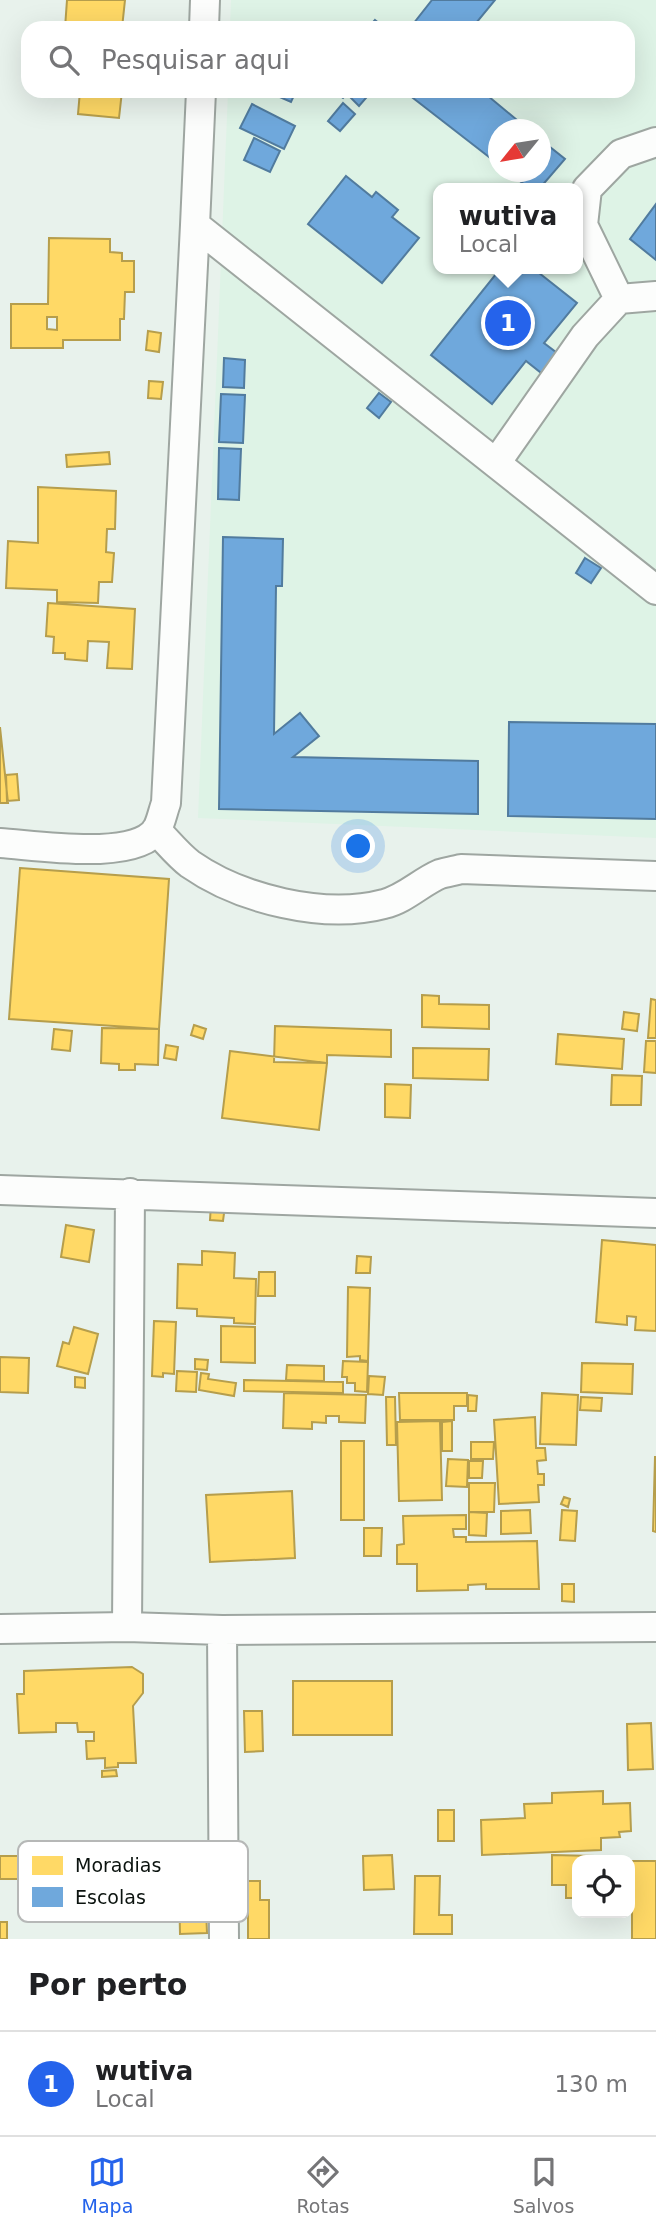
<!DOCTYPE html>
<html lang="pt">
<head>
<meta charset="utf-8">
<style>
  :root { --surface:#fff; --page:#f6f6f6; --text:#202124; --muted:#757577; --line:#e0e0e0; --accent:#2563eb }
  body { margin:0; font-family:"DejaVu Sans",sans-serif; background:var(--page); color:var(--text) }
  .controls { position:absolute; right:21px; bottom:21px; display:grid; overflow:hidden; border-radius:14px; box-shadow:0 7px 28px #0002 }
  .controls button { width:63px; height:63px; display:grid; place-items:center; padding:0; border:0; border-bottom:2px solid var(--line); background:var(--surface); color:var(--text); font:35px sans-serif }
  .compass { position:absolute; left:488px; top:119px; width:63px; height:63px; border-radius:50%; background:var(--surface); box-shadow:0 7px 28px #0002; rotate:240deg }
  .you { position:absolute; left:359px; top:847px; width:24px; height:24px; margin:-18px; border:5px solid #fff; border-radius:50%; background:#1a73e8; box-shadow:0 0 0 10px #1a73e833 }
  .badge { display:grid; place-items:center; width:46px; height:46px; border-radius:50%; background:var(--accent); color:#fff; font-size:23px; font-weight:700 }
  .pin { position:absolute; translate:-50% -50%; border:4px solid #fff; box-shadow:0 2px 7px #0006 }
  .popup { position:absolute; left:433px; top:183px; width:150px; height:91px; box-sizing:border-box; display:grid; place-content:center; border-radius:14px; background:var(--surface); filter:drop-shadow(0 2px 5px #0005); font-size:23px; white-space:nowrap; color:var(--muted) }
  .popup b { font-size:26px; color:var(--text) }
  .popup::after { content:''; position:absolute; left:50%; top:100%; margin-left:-14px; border:14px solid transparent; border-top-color:var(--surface) }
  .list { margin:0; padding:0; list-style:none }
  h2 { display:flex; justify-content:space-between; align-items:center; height:91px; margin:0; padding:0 28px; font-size:30px }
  h2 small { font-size:23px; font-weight:400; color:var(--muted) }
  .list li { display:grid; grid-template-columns:46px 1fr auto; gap:21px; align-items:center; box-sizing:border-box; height:105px; padding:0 28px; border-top:2px solid var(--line) }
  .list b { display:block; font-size:26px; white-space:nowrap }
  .list p { margin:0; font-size:23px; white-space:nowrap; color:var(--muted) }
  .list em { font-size:23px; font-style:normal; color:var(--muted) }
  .icon { flex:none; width:38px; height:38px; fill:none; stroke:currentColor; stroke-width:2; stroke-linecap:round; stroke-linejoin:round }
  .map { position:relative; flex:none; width:656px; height:1939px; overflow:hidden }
  .search { position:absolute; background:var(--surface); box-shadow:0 7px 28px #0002; left:21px; right:21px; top:21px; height:77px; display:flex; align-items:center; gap:18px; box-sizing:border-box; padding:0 24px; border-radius:21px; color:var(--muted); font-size:26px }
  .sheet { height:196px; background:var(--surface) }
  nav { display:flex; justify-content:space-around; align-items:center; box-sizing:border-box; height:98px; border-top:2px solid var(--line); background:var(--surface); font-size:19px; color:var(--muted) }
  nav a { display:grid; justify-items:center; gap:4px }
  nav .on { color:var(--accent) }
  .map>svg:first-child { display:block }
  .built { fill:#def3e6; fill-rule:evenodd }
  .homes { fill:#ffd966; stroke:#b69e4c; stroke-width:2; fill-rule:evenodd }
  .schools { fill:#6fa8dc; stroke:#517b9e; stroke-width:2 }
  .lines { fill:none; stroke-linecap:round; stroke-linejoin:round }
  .minor-casing { stroke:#9ea6a1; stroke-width:32 }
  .minor { stroke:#fcfdfc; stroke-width:28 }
  .key { fill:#fff; stroke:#b6b8b7; stroke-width:2 }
  .key-label { font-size:19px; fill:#0b130f }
</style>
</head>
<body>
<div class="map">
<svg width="656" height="1939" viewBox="0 0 656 1939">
  <rect width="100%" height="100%" fill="#e8f2ec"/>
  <path class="built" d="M 231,0 L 656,0 L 656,838 L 198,818 L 228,91 L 628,91 L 628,28 L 230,28 ZM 498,130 L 540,130 L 540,172 L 498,172 ZM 438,188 L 578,188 L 578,269 L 438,269 Z"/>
  <path class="homes" d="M 67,0 L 125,0 L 122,28 L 65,28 Z
    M 80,91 L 122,91 L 119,118 L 78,114 Z
    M 49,238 L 110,239 L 110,252 L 122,253 L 122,261 L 134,261 L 134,292 L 125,292 L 124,319 L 120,319 L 120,340 L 63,340 L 63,348 L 11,348 L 11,304 L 48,304 ZM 47,317 L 57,317 L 57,330 L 47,329 Z
    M 148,331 L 161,333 L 159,352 L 146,350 Z
    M 149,381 L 163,382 L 161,399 L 148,398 Z
    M 109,452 L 110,464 L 67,467 L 66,455 Z
    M 38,487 L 116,491 L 115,529 L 107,529 L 106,552 L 114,553 L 112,582 L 99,582 L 98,603 L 57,602 L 57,590 L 6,588 L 8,541 L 38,543 Z
    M 48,603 L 135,609 L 132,669 L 107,668 L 109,642 L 88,641 L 87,661 L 65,659 L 65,653 L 53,653 L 54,637 L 46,636 Z
    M 0,727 L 8,803 L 0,803 Z
    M 17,774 L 19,800 L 7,801 L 6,775 Z
    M 20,868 L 169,879 L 159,1029 L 9,1019 Z
    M 422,995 L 439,996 L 439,1004 L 489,1005 L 489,1029 L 422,1027 Z
    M 651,999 L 656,1000 L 656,1038 L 648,1038 Z
    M 624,1012 L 639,1014 L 637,1031 L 622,1029 Z
    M 194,1025 L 206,1029 L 203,1039 L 191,1035 Z
    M 275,1026 L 391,1030 L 391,1057 L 327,1055 L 327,1063 L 274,1062 Z
    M 102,1028 L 159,1029 L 158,1065 L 135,1064 L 135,1070 L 119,1070 L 119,1064 L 101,1063 Z
    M 54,1029 L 72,1031 L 70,1051 L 52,1049 Z
    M 558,1034 L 624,1039 L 622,1069 L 556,1064 Z
    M 646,1041 L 656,1041 L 656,1073 L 644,1072 Z
    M 166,1045 L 178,1047 L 176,1060 L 164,1058 Z
    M 413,1048 L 489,1049 L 488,1080 L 413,1078 Z
    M 230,1051 L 327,1063 L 319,1130 L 222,1118 Z
    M 612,1075 L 642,1076 L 641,1105 L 611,1105 Z
    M 385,1084 L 411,1085 L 410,1118 L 385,1117 Z
    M 211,1204 L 225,1206 L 223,1221 L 210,1220 Z
    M 66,1225 L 94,1230 L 89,1262 L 61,1257 Z
    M 602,1240 L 656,1245 L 656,1331 L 635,1330 L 636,1317 L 627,1316 L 627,1325 L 596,1322 Z
    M 202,1251 L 235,1253 L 234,1278 L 256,1279 L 255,1324 L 234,1323 L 234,1318 L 197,1316 L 197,1309 L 177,1308 L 178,1264 L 202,1265 Z
    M 357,1256 L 371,1257 L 370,1273 L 356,1273 Z
    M 259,1272 L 275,1272 L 275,1296 L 258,1296 Z
    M 348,1287 L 370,1288 L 368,1361 L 360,1360 L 360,1356 L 347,1357 Z
    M 154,1321 L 176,1322 L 174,1374 L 163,1373 L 163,1377 L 152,1376 Z
    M 221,1326 L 255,1327 L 255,1363 L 221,1362 Z
    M 74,1327 L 98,1334 L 88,1374 L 57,1366 L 63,1342 L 69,1344 Z
    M 0,1357 L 29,1358 L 28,1393 L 0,1392 Z
    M 195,1359 L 208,1360 L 207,1370 L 195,1369 Z
    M 343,1361 L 368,1362 L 367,1392 L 355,1391 L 355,1383 L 347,1383 L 347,1377 L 342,1377 Z
    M 582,1363 L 633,1364 L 632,1394 L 581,1392 Z
    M 287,1365 L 324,1366 L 324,1381 L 286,1380 Z
    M 177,1371 L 197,1372 L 196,1392 L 176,1391 Z
    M 201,1373 L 209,1374 L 208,1379 L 236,1383 L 234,1396 L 199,1390 Z
    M 369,1376 L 385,1377 L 383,1395 L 368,1394 Z
    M 75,1377 L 85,1378 L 85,1388 L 75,1387 Z
    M 244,1380 L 343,1382 L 343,1393 L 244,1391 Z
    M 284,1393 L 366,1395 L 365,1423 L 339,1422 L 339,1416 L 326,1416 L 326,1423 L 312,1422 L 312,1429 L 283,1428 Z
    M 399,1393 L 467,1393 L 467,1406 L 454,1406 L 454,1420 L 400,1420 Z
    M 542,1393 L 578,1395 L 576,1445 L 540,1444 Z
    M 468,1395 L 477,1396 L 476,1411 L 468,1411 Z
    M 386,1397 L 395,1397 L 396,1445 L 387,1445 Z
    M 581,1397 L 602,1398 L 601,1411 L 580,1410 Z
    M 535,1417 L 536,1448 L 545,1448 L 546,1460 L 537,1461 L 538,1474 L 544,1474 L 544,1485 L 538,1485 L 539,1502 L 499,1504 L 494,1420 Z
    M 440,1421 L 442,1500 L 399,1501 L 397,1422 Z
    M 452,1421 L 452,1451 L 442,1451 L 442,1422 Z
    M 341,1441 L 364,1441 L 364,1520 L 341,1520 Z
    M 471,1442 L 494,1442 L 493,1459 L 471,1459 Z
    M 655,1457 L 656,1457 L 656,1532 L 653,1531 Z
    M 448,1459 L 468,1460 L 467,1487 L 446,1486 Z
    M 469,1461 L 483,1461 L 482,1478 L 469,1478 Z
    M 469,1483 L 495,1483 L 494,1512 L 469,1512 Z
    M 292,1491 L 295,1558 L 210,1562 L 206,1495 Z
    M 564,1497 L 570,1499 L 568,1507 L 561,1504 Z
    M 530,1510 L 531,1533 L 501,1534 L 501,1511 Z
    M 562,1510 L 577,1511 L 575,1541 L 560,1540 Z
    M 469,1512 L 487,1513 L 486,1536 L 469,1535 Z
    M 466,1515 L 466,1529 L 453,1529 L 454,1537 L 466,1537 L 466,1542 L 537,1541 L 539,1589 L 486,1589 L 486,1584 L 468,1585 L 468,1590 L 417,1591 L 417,1564 L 397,1564 L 397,1545 L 404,1544 L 403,1516 Z
    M 364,1528 L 382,1528 L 381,1556 L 364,1556 Z
    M 562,1584 L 574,1584 L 574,1602 L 562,1601 Z
    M 132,1667 L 143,1674 L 143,1693 L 133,1706 L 136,1763 L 118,1763 L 118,1767 L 105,1768 L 105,1758 L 87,1759 L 86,1741 L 94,1741 L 94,1732 L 78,1732 L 77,1723 L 56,1723 L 56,1732 L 19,1733 L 17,1694 L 24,1694 L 24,1671 Z
    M 293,1681 L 392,1681 L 392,1735 L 293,1735 Z
    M 244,1711 L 262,1711 L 263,1751 L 245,1752 Z
    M 651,1723 L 653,1769 L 628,1770 L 627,1724 Z
    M 116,1770 L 117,1776 L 102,1777 L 102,1771 Z
    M 603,1791 L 603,1804 L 630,1803 L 631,1831 L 619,1832 L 620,1837 L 601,1838 L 601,1850 L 482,1855 L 481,1820 L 525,1818 L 524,1804 L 552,1803 L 552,1793 Z
    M 438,1810 L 454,1810 L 454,1841 L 438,1841 Z
    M 206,1855 L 207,1881 L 147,1882 L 146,1856 Z
    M 392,1855 L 394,1889 L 364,1890 L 363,1856 Z
    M 552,1855 L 594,1856 L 594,1860 L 577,1860 L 577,1898 L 566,1898 L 566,1885 L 552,1885 Z
    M 0,1856 L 32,1856 L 32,1879 L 0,1879 Z
    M 120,1858 L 121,1901 L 34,1901 L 34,1860 Z
    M 632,1861 L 656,1861 L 656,1939 L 632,1939 Z
    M 415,1876 L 440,1876 L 439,1915 L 452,1915 L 452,1934 L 414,1934 Z
    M 248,1881 L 260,1881 L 260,1900 L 269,1900 L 269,1939 L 248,1939 Z
    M 179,1884 L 205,1884 L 207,1933 L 180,1934 Z
    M 0,1922 L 7,1922 L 7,1939 L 0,1939 Z"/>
  <path class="schools" d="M 432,0 L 495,0 L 472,28 L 410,28 Z
    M 375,20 L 385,28 L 368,28 Z
    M 266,91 L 296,91 L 291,102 Z
    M 334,91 L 350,91 L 343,98 Z
    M 353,91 L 372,91 L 359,106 L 349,96 Z
    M 404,91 L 482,91 L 529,130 L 498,130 L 498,164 Z
    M 343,103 L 355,114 L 340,131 L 328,121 Z
    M 252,104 L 295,126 L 284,149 L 240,128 Z
    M 254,138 L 280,151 L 270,172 L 244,160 Z
    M 540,139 L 565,159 L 540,188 L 529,188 L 508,172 L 540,172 Z
    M 346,176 L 372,197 L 376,192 L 398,210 L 392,217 L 419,238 L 382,283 L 308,224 Z
    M 656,204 L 656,260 L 630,239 Z
    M 500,269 L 534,269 L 577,303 L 544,343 L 561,356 L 545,376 L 526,361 L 492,404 L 431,355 Z
    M 224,358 L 245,360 L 244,388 L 223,387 Z
    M 379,393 L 391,402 L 379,418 L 367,408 Z
    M 221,394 L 245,395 L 243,443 L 219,442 Z
    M 219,448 L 241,449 L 239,500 L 218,499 Z
    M 223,537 L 283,539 L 282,586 L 276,586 L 274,734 L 300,713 L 319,736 L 293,757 L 478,761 L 478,814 L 219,809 Z
    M 585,558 L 601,568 L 591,583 L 576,573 Z
    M 509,722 L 656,724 L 656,819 L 508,816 Z"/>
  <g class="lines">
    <g class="minor-casing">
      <path id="minor" d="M 204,28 L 205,0
        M 201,91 L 195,225 L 656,590
        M 619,299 L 583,225 L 587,189 L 621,154 L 656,142
        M 496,463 L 585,336 L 619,299 L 656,296
        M 156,830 C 167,841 178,855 190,864 C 240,899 324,920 384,904 C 405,899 421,882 440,874 C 447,872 454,871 461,869 L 656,876
        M 0,843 C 35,845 136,862 157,829 C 161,822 163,811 166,803 L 195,225
        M 0,1190 L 656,1213
        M 127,1627 L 222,1630 L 224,1939
        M 0,1629 L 127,1627 L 130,1193
        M 222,1630 L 656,1627"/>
    </g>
    <use href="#minor" class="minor"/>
  </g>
  <rect x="18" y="1841" width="230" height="81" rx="10" class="key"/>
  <rect x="32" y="1856" width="31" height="19" fill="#ffd966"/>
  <rect x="32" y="1887" width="31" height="20" fill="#6fa8dc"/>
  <g class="key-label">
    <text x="75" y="1872">Moradias</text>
    <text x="75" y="1904">Escolas</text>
  </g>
</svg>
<div class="controls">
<button><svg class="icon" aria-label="locate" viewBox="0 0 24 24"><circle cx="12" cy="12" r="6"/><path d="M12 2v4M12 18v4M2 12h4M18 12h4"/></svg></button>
</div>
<svg class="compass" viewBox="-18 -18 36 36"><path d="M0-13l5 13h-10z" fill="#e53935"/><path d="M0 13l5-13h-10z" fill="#757577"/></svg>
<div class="you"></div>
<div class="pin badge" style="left:508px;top:323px">1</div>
<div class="popup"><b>wutiva</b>Local</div>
<div class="search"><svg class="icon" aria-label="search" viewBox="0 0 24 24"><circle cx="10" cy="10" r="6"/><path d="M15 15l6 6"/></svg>Pesquisar aqui</div>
</div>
<section class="sheet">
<h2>Por perto<small></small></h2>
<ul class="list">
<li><span class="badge">1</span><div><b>wutiva</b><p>Local</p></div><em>130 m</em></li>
</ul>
</section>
<nav>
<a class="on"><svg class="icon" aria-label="map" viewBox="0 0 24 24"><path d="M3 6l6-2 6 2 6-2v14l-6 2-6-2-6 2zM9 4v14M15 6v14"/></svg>Mapa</a>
<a><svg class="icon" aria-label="directions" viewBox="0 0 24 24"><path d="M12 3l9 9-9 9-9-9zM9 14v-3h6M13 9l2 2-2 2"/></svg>Rotas</a>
<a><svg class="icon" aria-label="saved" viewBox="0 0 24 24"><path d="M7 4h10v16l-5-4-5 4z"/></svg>Salvos</a>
</nav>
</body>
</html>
